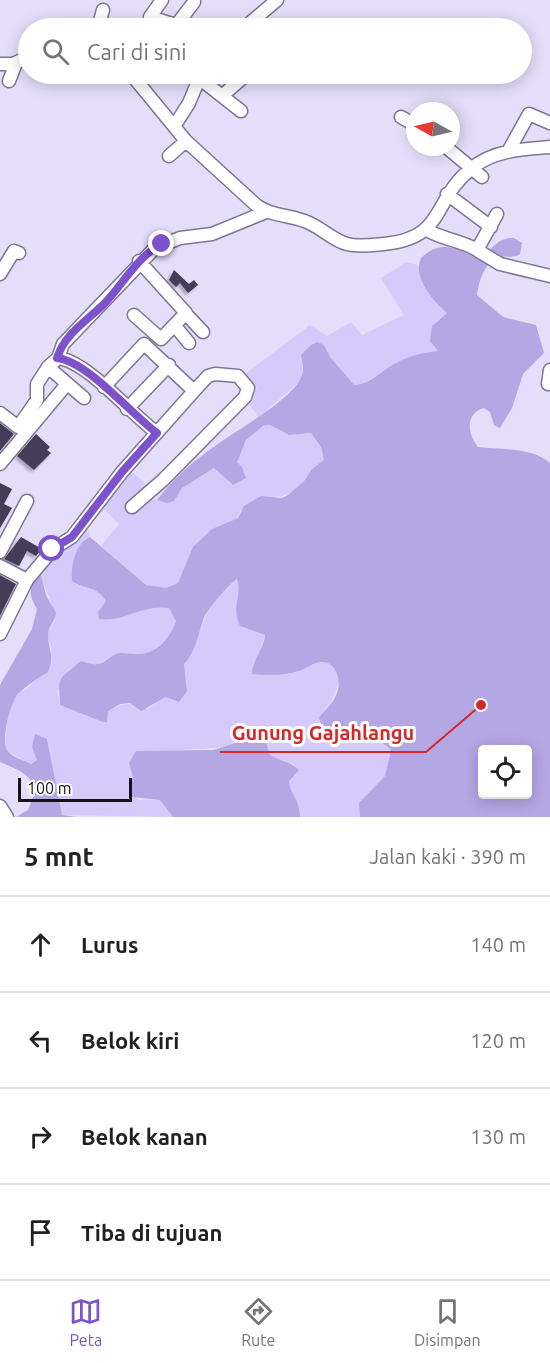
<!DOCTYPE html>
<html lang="id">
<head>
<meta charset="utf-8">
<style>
  :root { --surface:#fff; --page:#f2f2f2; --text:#202124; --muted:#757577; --line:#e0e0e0; --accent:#7c53cc }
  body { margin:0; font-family:Ubuntu,sans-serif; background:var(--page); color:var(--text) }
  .controls { position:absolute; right:18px; bottom:18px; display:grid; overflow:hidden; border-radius:6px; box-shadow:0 3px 15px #0003 }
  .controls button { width:54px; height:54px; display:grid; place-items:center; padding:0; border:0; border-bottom:2px solid var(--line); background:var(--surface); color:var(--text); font:30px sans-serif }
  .compass { position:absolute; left:406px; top:102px; width:54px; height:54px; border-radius:50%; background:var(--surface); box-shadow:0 3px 15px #0003; rotate:278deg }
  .scale { position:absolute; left:18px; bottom:15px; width:114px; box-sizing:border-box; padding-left:6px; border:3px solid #14111c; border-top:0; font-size:16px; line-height:21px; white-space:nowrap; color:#14111c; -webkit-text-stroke:4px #fff; paint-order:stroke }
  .stop { position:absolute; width:18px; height:18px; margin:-14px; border:4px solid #7c53cc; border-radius:50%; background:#fff }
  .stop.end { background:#7c53cc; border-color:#fff; box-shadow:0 2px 6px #0008 }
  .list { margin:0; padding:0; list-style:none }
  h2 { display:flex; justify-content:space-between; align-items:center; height:78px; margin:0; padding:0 24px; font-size:26px }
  h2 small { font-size:20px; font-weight:400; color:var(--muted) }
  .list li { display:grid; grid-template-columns:39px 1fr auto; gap:18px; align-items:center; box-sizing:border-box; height:96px; padding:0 24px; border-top:2px solid var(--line) }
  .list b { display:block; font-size:22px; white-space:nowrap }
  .list em { font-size:20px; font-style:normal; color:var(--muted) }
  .icon { flex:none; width:33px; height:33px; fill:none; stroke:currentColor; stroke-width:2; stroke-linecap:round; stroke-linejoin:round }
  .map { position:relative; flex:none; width:550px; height:817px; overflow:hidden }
  .search { position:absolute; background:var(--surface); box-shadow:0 3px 15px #0003; left:18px; right:18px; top:18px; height:66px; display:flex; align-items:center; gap:15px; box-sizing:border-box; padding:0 21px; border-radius:33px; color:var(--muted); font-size:22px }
  .sheet { height:462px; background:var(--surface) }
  nav { display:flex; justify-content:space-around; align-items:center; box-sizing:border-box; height:84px; border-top:2px solid var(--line); background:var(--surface); font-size:16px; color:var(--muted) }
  nav a { display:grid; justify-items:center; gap:3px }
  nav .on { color:var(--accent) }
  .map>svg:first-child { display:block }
  .green { fill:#d5caf9 }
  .forest { fill:#b5a6e4; fill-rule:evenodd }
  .building { fill:#443c58; filter:url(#shadow) }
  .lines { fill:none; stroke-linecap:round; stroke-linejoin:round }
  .minor-casing { stroke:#7d7695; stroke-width:15 }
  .minor { stroke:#fff; stroke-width:12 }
  .route { stroke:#7c53cc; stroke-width:8 }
  .leader { fill:none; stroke:#d62828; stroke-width:2 }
  .callout-dot { fill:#d62828; stroke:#fff; stroke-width:2 }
  .callout-label { font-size:20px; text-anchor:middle; font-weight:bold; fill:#d62828; stroke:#fff; stroke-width:6; stroke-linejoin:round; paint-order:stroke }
</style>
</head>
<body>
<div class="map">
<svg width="550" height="817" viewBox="0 0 550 817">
  <defs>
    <filter id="shadow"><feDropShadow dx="-2.5" dy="2.5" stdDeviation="1.5" flood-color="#0004"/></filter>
  </defs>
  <rect width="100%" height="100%" fill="#e4defa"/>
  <path class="green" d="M 406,262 L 418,265 L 428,291 L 447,313 L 436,321 L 439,351 C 424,353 411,355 398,362 C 381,370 372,384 353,385 L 330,357 L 324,345 L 301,355 L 303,373 L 301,380 L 259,417 L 247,402 L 257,388 L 245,374 L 310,325 L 327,336 L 351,322 L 362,335 L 404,315 L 381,278 Z
    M 270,425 L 289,435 L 311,433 L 321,447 L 324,460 C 295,481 303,501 260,496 L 240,511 L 238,518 L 212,529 L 178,583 L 166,588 L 146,585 L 101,546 L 119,524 L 100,505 L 128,469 L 143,481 L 152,499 L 167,503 L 174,501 L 182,488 L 214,468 L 230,483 C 237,461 243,430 270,425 Z
    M 83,527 L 89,531 L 90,537 L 84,539 L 77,585 C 91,587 98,588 106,601 L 98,612 L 154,606 L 169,608 L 176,621 C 169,640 156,655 135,654 C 129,654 121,652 116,654 C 99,662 103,668 81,661 L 57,691 L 60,705 L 107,721 L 108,711 C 123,702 131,703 148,709 L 166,697 L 172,700 L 187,684 L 184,664 C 195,653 199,631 205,617 C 207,609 230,584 238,579 C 243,596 229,606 240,626 L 265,635 L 259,655 L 252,667 C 266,675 286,677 302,670 C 308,667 316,661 324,662 C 353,667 333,700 323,712 L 327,730 L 362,731 L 387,744 L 391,750 L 385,776 L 359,803 L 360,817 L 300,817 C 300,800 290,794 289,780 L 298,770 L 294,764 L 280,762 L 269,754 L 266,740 L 256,730 L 225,747 L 169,751 L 129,763 L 134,777 L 130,790 L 138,800 L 160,800 L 173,817 L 62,815 L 47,739 L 35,735 L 32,747 L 37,760 L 31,764 L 8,752 C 2,739 8,706 18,694 C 21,690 25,691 29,687 C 40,677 45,664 52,651 L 47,634 C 49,629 53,625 55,621 C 57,613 44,586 41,575 L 50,558 Z"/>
  <path class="forest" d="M 514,238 L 522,243 L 520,254 C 513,259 505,255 497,258 C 484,264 479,281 477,295 L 503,317 L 536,325 L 544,353 L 523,374 L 512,408 L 500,428 L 494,425 L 490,412 L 484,408 C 464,414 468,435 478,447 C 500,450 532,447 550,463 L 550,817 L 360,817 L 359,803 L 385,776 L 391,750 C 388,745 362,730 355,730 C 341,728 324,737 319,718 C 324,710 333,704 336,695 C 342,684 338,661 321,662 C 314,662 306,669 299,671 C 285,676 266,675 252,674 C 252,660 264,649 265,635 L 240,626 C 230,606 243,595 237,579 C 229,584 208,609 204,617 C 199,632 195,654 184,664 L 187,691 L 179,702 L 166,697 L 141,711 L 130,703 L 120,704 L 108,711 L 107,722 L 103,722 L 60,705 L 59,684 L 62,677 L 81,661 C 103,668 99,663 116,654 C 120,652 129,654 135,654 C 156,655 169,640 176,621 L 169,608 C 141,604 123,623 99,619 L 98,612 L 106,601 C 96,585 85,590 72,581 C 71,566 75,543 90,537 L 146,585 L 166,588 L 178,583 L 193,547 L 212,529 L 238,518 L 244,506 L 261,496 L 282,498 L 288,495 L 304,481 L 312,469 L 324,460 L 321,447 L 311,433 L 289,435 L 270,425 L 263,426 L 246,440 L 237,462 L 242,467 L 246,478 L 233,485 L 214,468 L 182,488 L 174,501 L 167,503 L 157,500 C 172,480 191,463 211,449 C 233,432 289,402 301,378 C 305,371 302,362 301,355 L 311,345 L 317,342 L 324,345 L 330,357 L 354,385 C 372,384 380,371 396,363 C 410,355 423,353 438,351 L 430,341 L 432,326 L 447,313 C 433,301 412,277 421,258 C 441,239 459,248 481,261 C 490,250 498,237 514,238 ZM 482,750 L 528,750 L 528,794 L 482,794 Z
    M 41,575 L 46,595 L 56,613 C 55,622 47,628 48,636 C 49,650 55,659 47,673 C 42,674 19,692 17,695 C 10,704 1,740 7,750 C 11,757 24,760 31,764 L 37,760 L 32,747 L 35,734 L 47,739 L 62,815 L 77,817 L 16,817 L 28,810 L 36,790 C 30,773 16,769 0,762 L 0,685 L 32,629 L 37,609 C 28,594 28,586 41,575 Z
    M 256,730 L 266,740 L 269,754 C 278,761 292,762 299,770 L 289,781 C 290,794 300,800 300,817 L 173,817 L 160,800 L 132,797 L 130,790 L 133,777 L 129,763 L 136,751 L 214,750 L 238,742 Z"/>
  <path class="building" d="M 174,270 L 189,284 L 194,280 L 198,285 L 188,293 L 180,283 L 176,287 L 169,280 Z
    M 0,423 L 14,434 L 0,451 Z
    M 36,434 L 50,447 L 47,450 L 51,453 L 34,470 L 17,456 Z
    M 0,483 L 12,489 L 4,504 L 12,508 L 0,528 Z
    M 21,537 L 42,549 L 36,556 L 27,551 L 19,566 L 4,559 Z
    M 0,575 L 16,584 L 0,616 Z"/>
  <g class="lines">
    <g class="minor-casing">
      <path id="minor" d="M 162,0 L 150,17 L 169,23
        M 98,28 L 103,10
        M 165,28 L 170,23 L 175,27 L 194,2
        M 244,28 L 277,0
        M 0,64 L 13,64 L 28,57
        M 131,74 L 186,141 L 256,205 C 270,216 291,215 307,222 C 322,228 332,240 347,244 C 358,247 372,245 384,244 C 447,238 431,200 472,168 C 494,150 523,149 550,147
        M 199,78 L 241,111
        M 9,81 L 16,63
        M 223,95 L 247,74
        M 401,117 L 415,125
        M 175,125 L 189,103 L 201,74
        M 446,147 L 482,177
        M 509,150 L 529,114 L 550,123
        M 169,156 L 186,141
        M 447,194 L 491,227
        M 427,230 C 444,240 461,240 477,250 L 497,214
        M 477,250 L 500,264 L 550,276
        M 0,274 L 14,251 L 19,253
        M 186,314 L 203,332
        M 134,315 L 161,339 L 186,313 L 139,261
        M 175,326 L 189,343
        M 48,367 L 84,398
        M 548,384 L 550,370
        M 104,387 L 144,344 L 194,391
        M 127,409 L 169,365
        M 0,413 L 18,427 L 37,400 L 37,384 L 48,367 L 58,358
        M 157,433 C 131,414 87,361 58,358 L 63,344 L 155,248 L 180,238 L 212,234 L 266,212
        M 0,464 L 67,384
        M 0,552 L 27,501
        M 0,566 L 27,580
        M 0,634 L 27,580 L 53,549 L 72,537 L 122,472 L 194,391 L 208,376 L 215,374 L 238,376 L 248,388 L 245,397 L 163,480 L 132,507
        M 0,806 L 7,817"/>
    </g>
    <use href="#minor" class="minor"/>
  </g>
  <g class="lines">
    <path class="route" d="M 52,549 L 72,537 L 122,472 L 157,433 C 131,414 87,361 57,358 C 65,334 85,322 103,305 C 123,285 136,257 162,244"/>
  </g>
  <path class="leader" d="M481 705L426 752H220"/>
  <circle class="callout-dot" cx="481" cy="705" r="6"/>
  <g class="callout-label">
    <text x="323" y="740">Gunung Gajahlangu</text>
  </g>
</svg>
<div class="controls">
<button><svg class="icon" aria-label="locate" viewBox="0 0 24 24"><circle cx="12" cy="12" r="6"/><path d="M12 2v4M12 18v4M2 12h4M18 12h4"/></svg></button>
</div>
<svg class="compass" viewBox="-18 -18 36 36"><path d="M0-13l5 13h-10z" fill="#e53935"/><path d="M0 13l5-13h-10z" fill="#757577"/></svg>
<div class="scale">100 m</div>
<div class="stop" style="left:52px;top:549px"></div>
<div class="stop end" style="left:162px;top:244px"></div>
<div class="search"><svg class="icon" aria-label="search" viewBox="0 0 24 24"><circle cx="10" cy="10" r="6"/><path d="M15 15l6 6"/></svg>Cari di sini</div>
</div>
<section class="sheet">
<h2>5 mnt<small>Jalan kaki · 390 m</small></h2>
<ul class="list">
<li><svg class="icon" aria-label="ahead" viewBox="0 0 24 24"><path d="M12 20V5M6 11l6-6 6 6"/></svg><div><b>Lurus</b></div><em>140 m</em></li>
<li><svg class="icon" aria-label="left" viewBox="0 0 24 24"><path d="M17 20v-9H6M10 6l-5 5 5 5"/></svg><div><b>Belok kiri</b></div><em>120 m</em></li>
<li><svg class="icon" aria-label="right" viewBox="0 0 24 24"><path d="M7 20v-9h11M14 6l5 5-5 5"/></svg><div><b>Belok kanan</b></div><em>130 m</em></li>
<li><svg class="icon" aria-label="arrive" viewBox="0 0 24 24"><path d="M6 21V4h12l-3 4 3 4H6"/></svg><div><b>Tiba di tujuan</b></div></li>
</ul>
</section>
<nav>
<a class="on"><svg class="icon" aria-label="map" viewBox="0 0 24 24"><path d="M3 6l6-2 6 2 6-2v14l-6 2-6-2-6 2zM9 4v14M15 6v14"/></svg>Peta</a>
<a><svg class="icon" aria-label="directions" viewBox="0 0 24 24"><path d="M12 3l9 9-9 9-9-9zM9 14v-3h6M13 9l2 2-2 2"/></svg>Rute</a>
<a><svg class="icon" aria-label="saved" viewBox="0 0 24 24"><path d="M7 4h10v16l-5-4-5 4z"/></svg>Disimpan</a>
</nav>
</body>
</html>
